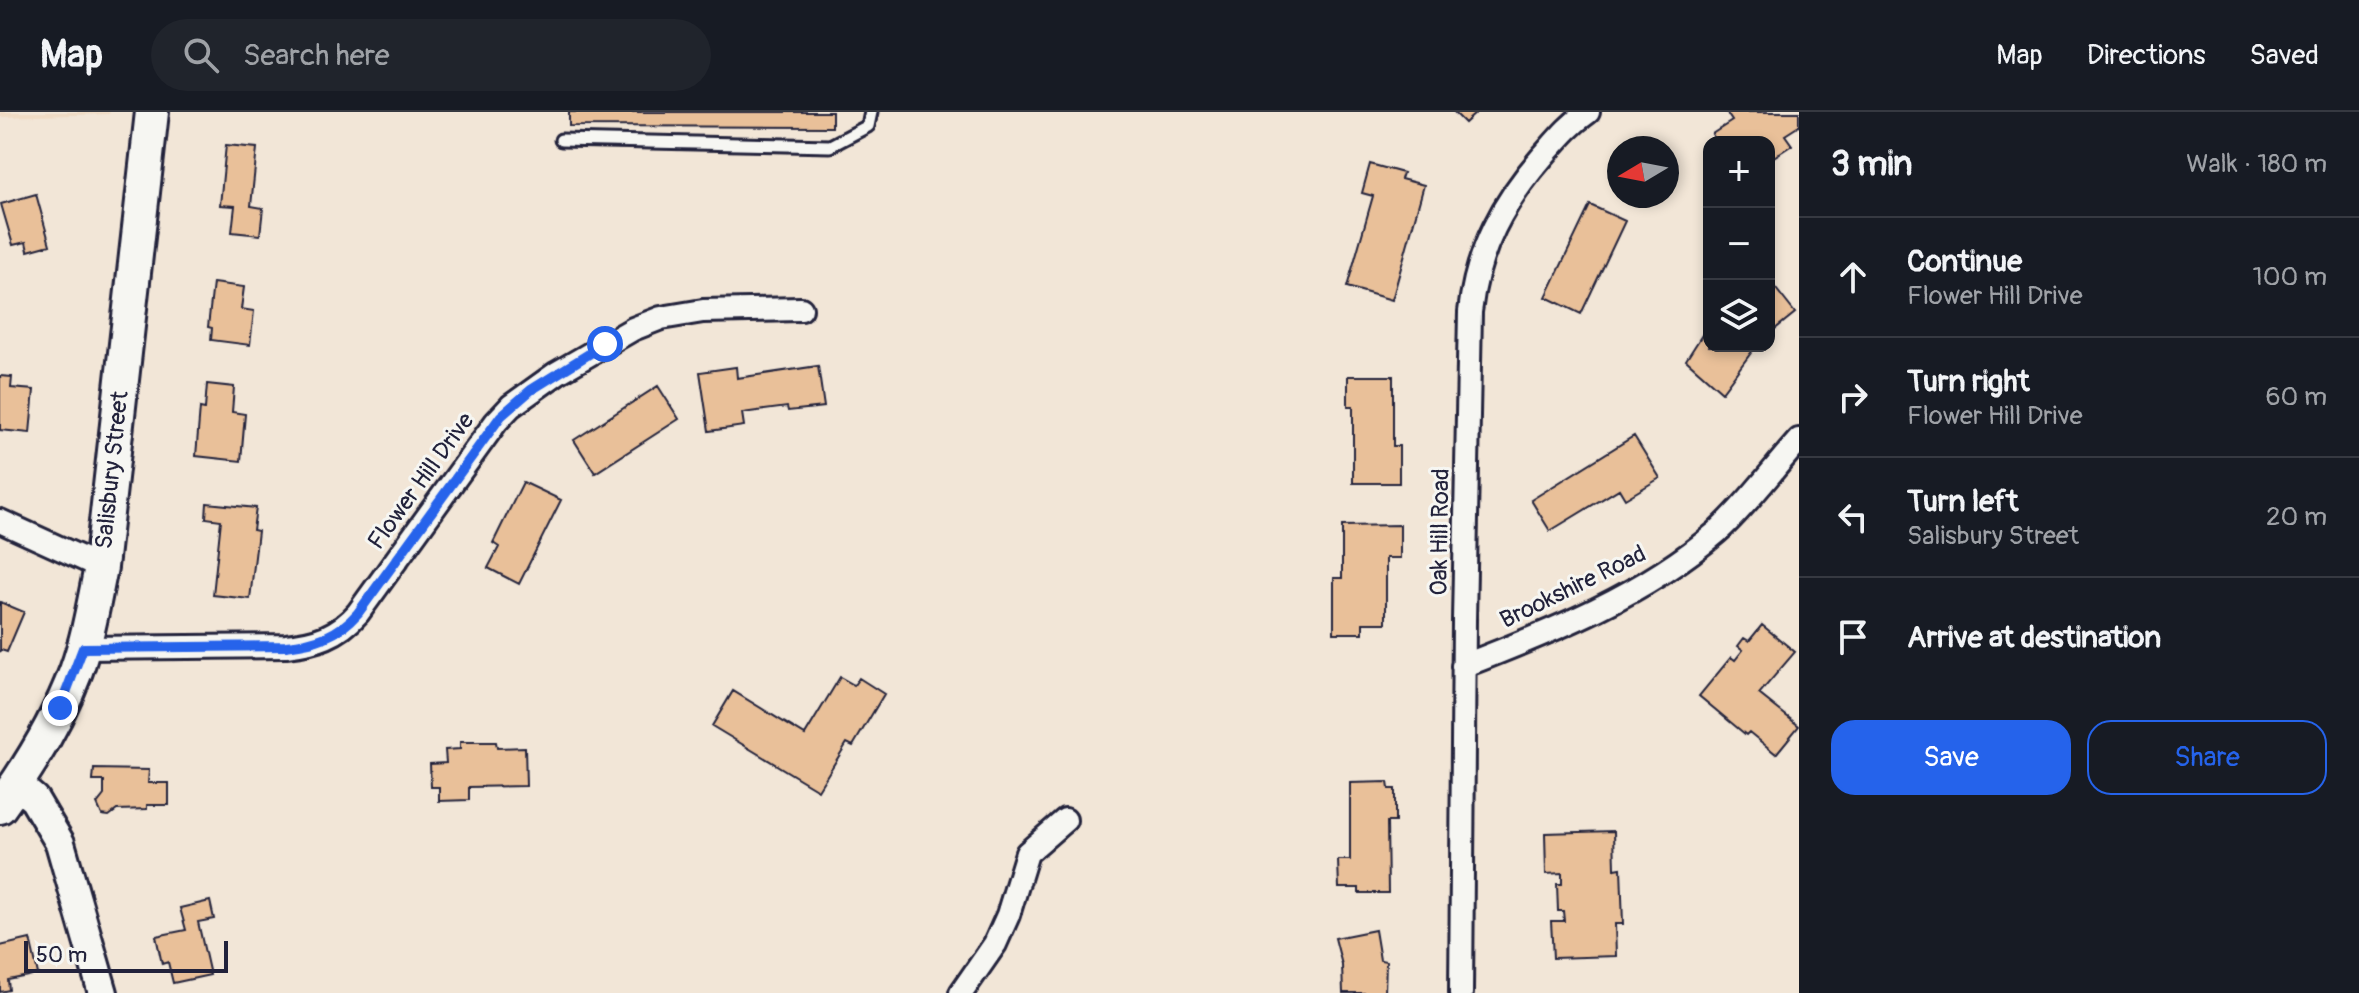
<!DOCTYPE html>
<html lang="en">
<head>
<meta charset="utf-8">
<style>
  :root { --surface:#171b24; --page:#20242c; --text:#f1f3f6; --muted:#9ea1a6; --line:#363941; --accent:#2563eb }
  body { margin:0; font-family:Pangolin,sans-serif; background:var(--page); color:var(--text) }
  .controls { position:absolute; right:24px; top:24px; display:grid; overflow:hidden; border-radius:16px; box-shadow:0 4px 12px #0003 }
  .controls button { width:72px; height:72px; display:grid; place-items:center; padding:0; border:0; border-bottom:2px solid var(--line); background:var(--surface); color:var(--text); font:40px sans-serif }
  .compass { position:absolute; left:1607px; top:24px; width:72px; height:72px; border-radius:50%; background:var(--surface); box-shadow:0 4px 12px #0003; rotate:260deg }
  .scale { position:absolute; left:24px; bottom:20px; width:204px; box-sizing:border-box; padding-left:8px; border:4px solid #22223b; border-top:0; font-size:22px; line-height:28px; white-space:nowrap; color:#22223b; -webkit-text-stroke:6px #f6f6f2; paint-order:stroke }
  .stop { position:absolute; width:24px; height:24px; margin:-18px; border:6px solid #2563eb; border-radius:50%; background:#fff }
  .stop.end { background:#2563eb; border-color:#fff; box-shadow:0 2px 8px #0008 }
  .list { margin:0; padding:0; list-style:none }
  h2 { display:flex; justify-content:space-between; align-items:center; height:104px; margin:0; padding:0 32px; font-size:34px }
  h2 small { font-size:26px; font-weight:400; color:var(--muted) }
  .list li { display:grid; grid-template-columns:52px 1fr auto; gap:24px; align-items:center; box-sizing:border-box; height:120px; padding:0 32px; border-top:2px solid var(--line) }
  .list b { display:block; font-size:30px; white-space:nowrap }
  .list p { margin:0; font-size:26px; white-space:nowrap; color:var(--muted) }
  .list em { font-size:26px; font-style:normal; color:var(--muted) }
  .actions { display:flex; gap:16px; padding:24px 32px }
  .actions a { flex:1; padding:18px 0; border:2px solid var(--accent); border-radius:24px; text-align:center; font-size:28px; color:var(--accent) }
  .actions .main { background:var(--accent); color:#fff }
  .icon { flex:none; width:44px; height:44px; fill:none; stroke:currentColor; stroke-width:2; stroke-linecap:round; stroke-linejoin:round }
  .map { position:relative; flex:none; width:1799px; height:881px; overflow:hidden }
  header { display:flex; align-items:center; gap:48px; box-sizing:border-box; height:112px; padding:0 40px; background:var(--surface); border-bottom:2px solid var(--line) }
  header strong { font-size:38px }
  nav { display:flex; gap:44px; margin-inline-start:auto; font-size:28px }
  .search { width:560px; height:72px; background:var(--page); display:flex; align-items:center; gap:20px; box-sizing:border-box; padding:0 28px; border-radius:44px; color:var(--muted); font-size:30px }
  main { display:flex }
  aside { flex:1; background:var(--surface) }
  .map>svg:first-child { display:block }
  .built { fill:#efdbc4 }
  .building { fill:#e9c099; stroke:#22223b; stroke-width:2 }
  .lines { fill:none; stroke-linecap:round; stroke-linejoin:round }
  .service-casing { stroke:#22223b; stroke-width:17 }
  .minor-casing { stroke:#22223b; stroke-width:28 }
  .tertiary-casing { stroke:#22223b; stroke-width:34 }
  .secondary-casing { stroke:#22223b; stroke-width:38 }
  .service { stroke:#f6f6f2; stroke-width:11 }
  .minor { stroke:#f6f6f2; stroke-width:22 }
  .tertiary { stroke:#f6f6f2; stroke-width:28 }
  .secondary { stroke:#f6f6f2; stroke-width:32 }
  .route { stroke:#2563eb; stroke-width:10 }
  .labels { text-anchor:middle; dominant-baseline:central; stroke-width:6; stroke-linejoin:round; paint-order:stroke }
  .street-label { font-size:24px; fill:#22223b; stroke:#f6f6f2 }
</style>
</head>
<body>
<header>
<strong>Map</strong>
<div class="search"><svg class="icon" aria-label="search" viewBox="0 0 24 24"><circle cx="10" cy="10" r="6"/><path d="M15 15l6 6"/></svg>Search here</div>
<nav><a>Map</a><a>Directions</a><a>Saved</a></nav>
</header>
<main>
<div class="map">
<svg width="1799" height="881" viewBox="0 0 1799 881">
  <rect width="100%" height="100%" fill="#f2e6d7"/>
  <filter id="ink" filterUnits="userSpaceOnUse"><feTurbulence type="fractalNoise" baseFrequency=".0125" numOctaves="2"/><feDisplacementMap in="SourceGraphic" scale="16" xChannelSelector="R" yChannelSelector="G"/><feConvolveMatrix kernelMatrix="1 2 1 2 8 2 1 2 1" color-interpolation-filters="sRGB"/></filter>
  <g filter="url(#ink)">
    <path class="built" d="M 0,0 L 110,0 L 109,2 L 0,5 Z"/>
    <path class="building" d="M 569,0 L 832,0 L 832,15 L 569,14 Z
      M 1454,0 L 1477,0 L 1465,11 Z
      M 1726,0 L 1799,0 L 1799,14 L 1785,23 L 1792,33 L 1769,48 L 1769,30 L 1717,30 L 1712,22 L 1732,9 Z
      M 226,33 L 257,36 L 251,94 L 263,96 L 260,123 L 232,120 L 235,94 L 220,93 Z
      M 1370,52 L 1403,61 L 1401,67 L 1424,73 L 1392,188 L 1347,175 L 1373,84 L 1362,81 Z
      M 36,82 L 50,133 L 28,139 L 26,130 L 13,133 L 1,92 Z
      M 1590,93 L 1625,109 L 1581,202 L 1546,185 Z
      M 1769,168 L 1795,201 L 1769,222 Z
      M 213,171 L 244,175 L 241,197 L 254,199 L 250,233 L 211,228 L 212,216 L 208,215 Z
      M 1709,212 L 1709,234 L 1756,234 L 1722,280 L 1686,248 Z
      M 818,254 L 824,295 L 788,299 L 787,295 L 742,301 L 744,314 L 709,319 L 700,260 L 736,255 L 737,266 Z
      M 0,264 L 12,265 L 11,276 L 34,278 L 30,321 L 0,318 Z
      M 1348,264 L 1393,264 L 1393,334 L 1399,334 L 1399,371 L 1353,371 L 1353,294 L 1348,294 Z
      M 207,272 L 234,275 L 232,300 L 245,302 L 241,349 L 196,344 L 200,296 L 205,297 Z
      M 658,274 L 679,307 L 595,361 L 574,328 Z
      M 1634,324 L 1660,366 L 1625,387 L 1619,377 L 1550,419 L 1531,388 Z
      M 523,370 L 561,388 L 519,472 L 488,456 L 499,435 L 493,431 Z
      M 207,391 L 256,396 L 253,418 L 258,419 L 250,487 L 213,483 L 221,408 L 206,406 Z
      M 1400,413 L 1400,446 L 1386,446 L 1386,511 L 1363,511 L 1363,521 L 1334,521 L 1334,466 L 1342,466 L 1342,414 Z
      M 0,490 L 24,500 L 7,540 L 1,538 L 0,540 Z
      M 1762,513 L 1795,540 L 1759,582 L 1799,614 L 1776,642 L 1749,620 L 1746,623 L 1699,584 L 1731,545 L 1735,548 L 1743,538 L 1738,534 L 1744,526 L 1749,529 Z
      M 840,565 L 854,573 L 859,566 L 884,582 L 853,634 L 847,631 L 818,678 L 712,614 L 733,579 L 805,623 Z
      M 460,630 L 496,630 L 497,636 L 525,635 L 526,674 L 469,675 L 469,688 L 439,689 L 439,675 L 431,675 L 430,652 L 446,651 L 445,638 L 460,637 Z
      M 94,657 L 149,658 L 148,671 L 169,671 L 169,693 L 147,693 L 147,697 L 117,698 L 109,704 L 102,703 L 97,692 L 104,683 L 104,669 L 93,669 Z
      M 1388,670 L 1389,677 L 1395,677 L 1395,710 L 1387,710 L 1388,781 L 1359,781 L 1359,776 L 1339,776 L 1338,748 L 1350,748 L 1350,671 Z
      M 1614,719 L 1615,757 L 1621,756 L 1623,812 L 1615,812 L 1616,844 L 1553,846 L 1551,809 L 1564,809 L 1563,799 L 1558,799 L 1557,772 L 1562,772 L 1562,761 L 1546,762 L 1545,721 Z
      M 210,789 L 214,807 L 198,810 L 210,863 L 173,871 L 168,850 L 162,852 L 156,824 L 186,818 L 180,796 Z
      M 1375,818 L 1380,848 L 1386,849 L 1385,881 L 1343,881 L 1342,853 L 1335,826 Z
      M 30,827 L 38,862 L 8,868 L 9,878 L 0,880 L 0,834 Z"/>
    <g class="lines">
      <g class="service-casing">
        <path id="service" d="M 561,28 L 830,34 L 868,14 L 871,0"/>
      </g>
      <g class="minor-casing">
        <path id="minor" d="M 0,409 L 101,455
          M 83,536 L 286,534 C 316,531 338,524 358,501 L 496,310 L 511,294 L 557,261 L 633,217 L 661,206 L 703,199 L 801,197
          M 1463,554 C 1553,519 1644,483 1717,420 C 1747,393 1772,358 1799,328
          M 961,881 L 995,832 L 1008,803 L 1027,741 L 1065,708
          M 1461,881 L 1464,509 L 1470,200 C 1477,138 1503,90 1543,44 C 1558,27 1570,12 1588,0"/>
      </g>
      <g class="tertiary-casing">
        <path id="tertiary" d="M 16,672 L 34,687 L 60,731 L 103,881"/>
      </g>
      <g class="secondary-casing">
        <path id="secondary" d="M 0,695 C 30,654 58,607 76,559 C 88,526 94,490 101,455 L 152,0"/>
      </g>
      <use href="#service" class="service"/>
      <use href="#minor" class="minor"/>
      <use href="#tertiary" class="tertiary"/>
      <use href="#secondary" class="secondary"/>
    </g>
  </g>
  <g class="lines" filter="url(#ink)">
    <path class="route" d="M 60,596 L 83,536 L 286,534 C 315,531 338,524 358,501 L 501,304 L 531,278 L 605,232"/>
  </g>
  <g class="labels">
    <g class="street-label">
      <text transform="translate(112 358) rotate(-84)">Salisbury Street</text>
      <text transform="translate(421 369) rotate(-54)">Flower Hill Drive</text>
      <text transform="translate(1440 420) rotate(-89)">Oak Hill Road</text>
      <text transform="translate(1573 475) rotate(-26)">Brookshire Road</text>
    </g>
  </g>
</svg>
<div class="controls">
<button>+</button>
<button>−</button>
<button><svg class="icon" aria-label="layers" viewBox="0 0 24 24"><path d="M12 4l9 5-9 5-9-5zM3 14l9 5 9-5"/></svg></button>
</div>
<svg class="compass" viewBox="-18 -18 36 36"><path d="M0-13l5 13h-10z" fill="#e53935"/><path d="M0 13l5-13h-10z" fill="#9ea1a6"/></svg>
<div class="scale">50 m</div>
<div class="stop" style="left:605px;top:232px"></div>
<div class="stop end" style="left:60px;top:596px"></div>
</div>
<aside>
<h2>3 min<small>Walk · 180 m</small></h2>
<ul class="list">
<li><svg class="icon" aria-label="ahead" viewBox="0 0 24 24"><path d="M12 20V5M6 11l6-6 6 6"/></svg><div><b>Continue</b><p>Flower Hill Drive</p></div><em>100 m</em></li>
<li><svg class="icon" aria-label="right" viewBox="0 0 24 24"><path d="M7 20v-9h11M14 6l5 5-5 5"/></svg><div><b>Turn right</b><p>Flower Hill Drive</p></div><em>60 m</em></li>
<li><svg class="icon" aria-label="left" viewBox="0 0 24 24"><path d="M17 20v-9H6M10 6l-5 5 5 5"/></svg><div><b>Turn left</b><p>Salisbury Street</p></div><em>20 m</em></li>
<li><svg class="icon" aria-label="arrive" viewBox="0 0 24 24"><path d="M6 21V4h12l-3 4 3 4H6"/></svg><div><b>Arrive at destination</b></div></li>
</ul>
<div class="actions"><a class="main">Save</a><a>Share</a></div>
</aside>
</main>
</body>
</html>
